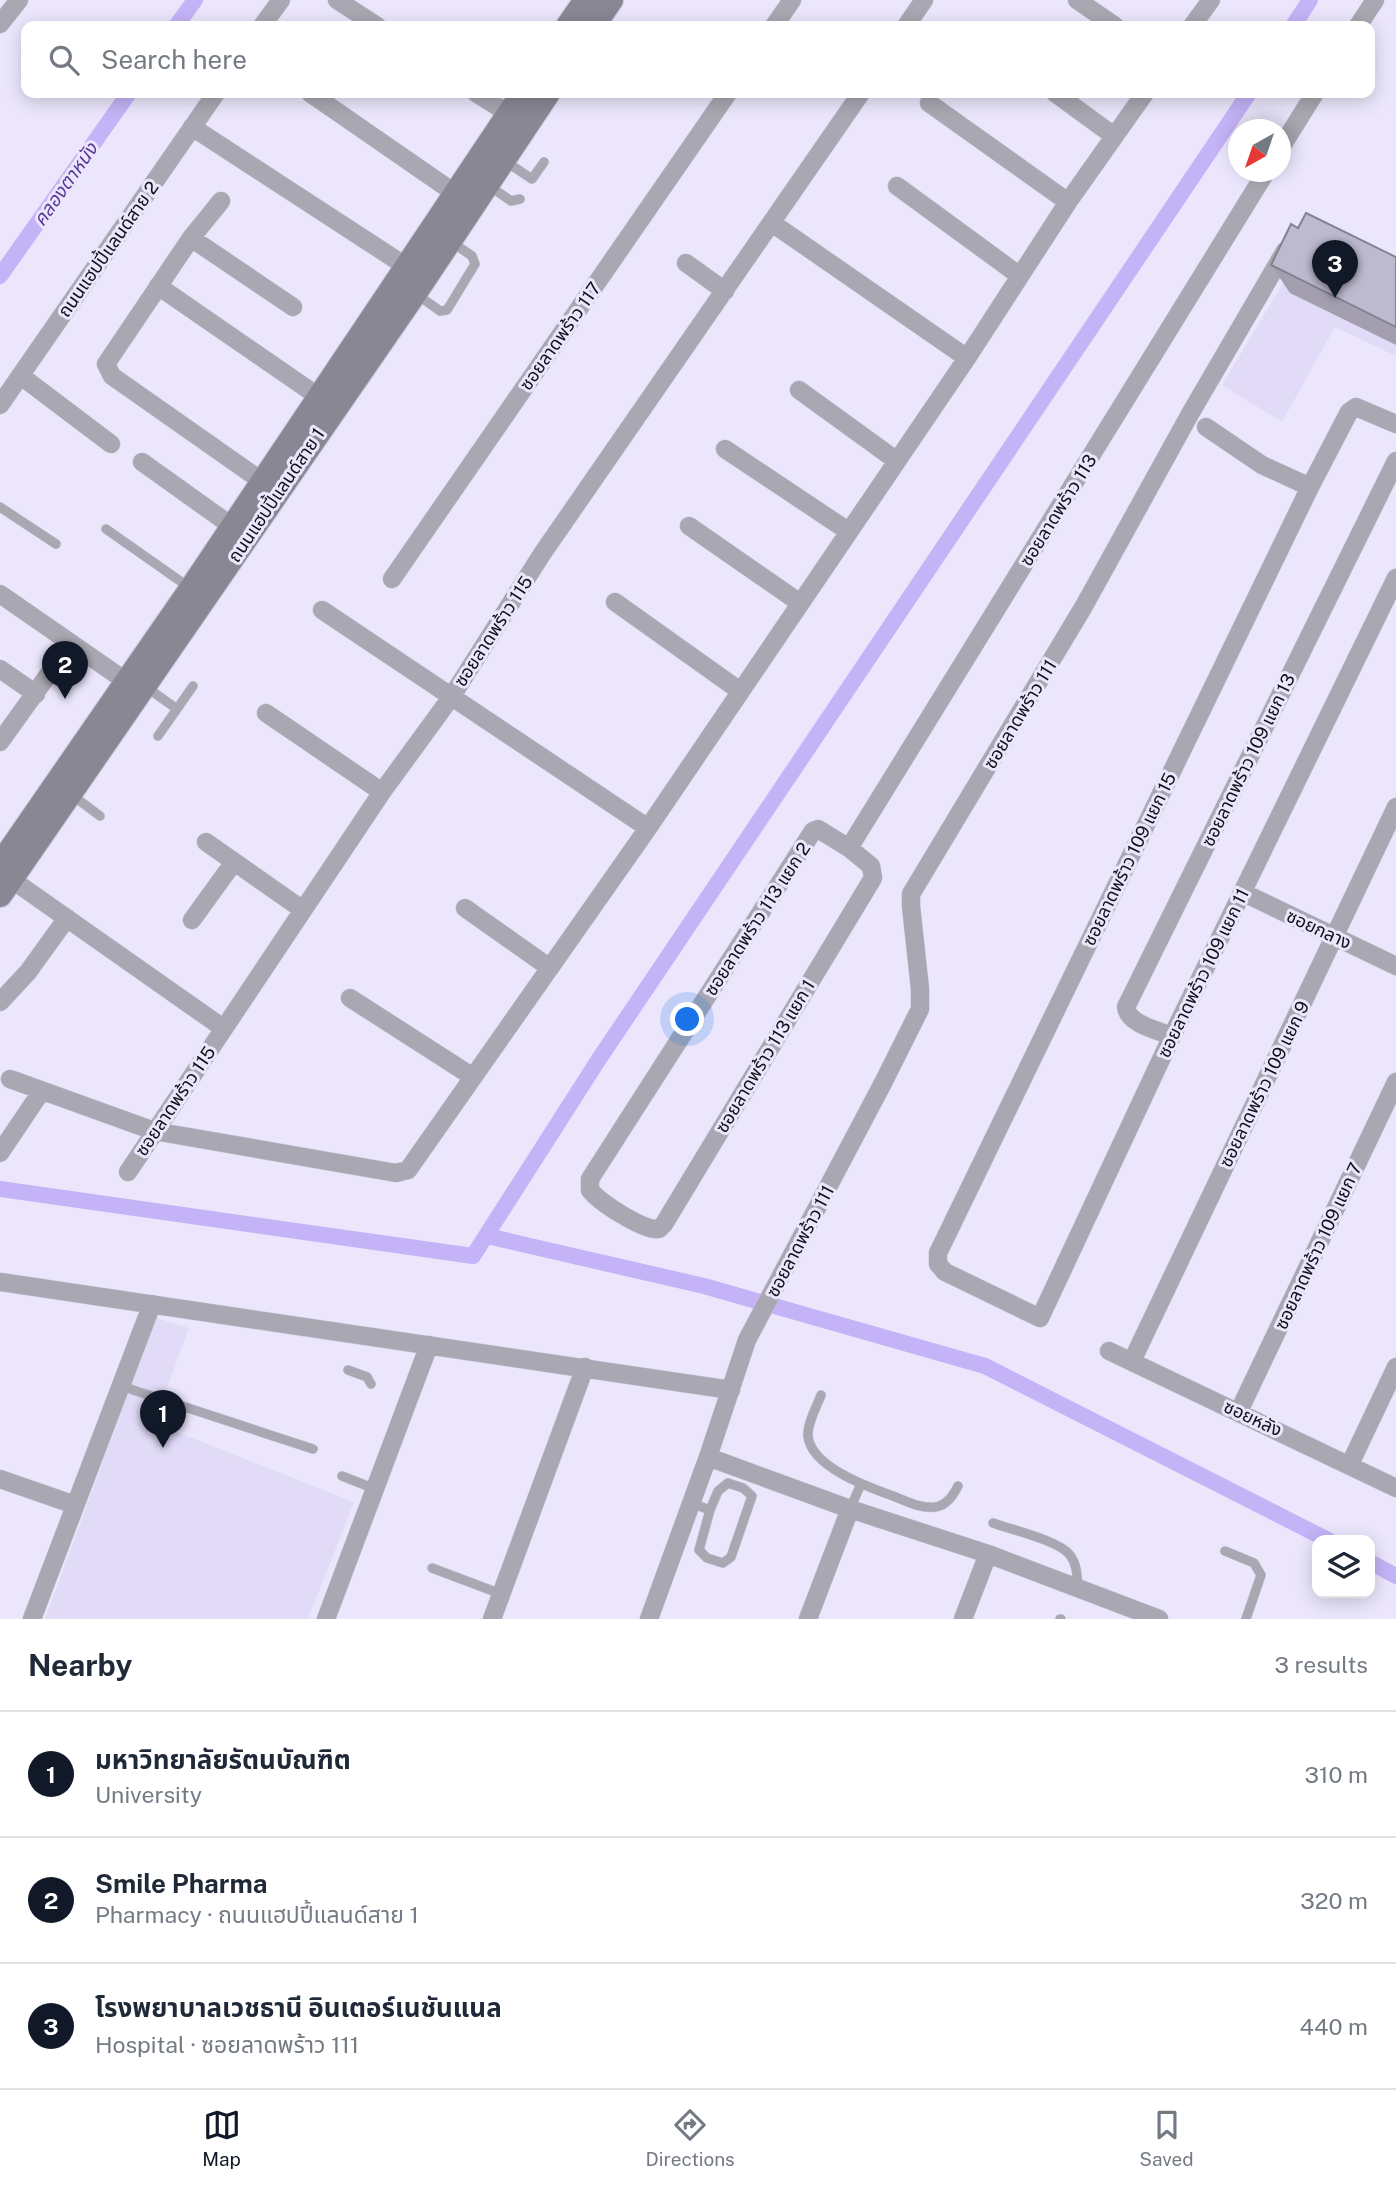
<!DOCTYPE html>
<html lang="en">
<head>
<meta charset="utf-8">
<style>
  :root { --surface:#fff; --page:#f2f2f3; --text:#1f2937; --muted:#747a83; --line:#e0e1e3; --accent:#111827 }
  body { margin:0; font-family:"Public Sans","Noto Sans Thai",sans-serif; background:var(--page); color:var(--text) }
  .controls { position:absolute; right:21px; bottom:21px; display:grid; overflow:hidden; border-radius:14px; box-shadow:0 4px 18px #0003 }
  .controls button { width:63px; height:63px; display:grid; place-items:center; padding:0; border:0; border-bottom:2px solid var(--line); background:var(--surface); color:var(--text); font:35px sans-serif }
  .compass { position:absolute; left:1228px; top:119px; width:63px; height:63px; border-radius:50%; background:var(--surface); box-shadow:0 4px 18px #0003; rotate:220deg }
  .you { position:absolute; left:688px; top:1020px; width:24px; height:24px; margin:-18px; border:5px solid #fff; border-radius:50%; background:#1a73e8; box-shadow:0 0 0 10px #1a73e833 }
  .badge { display:grid; place-items:center; width:46px; height:46px; border-radius:50%; background:var(--accent); color:#fff; font-size:23px; font-weight:700 }
  .pin { position:absolute; translate:-50% -58px; filter:drop-shadow(0 2px 4px #0008) }
  .pin::after { content:''; position:absolute; top:37px; width:24px; height:21px; background:inherit; clip-path:polygon(0 0,100% 0,50% 100%) }
  .list { margin:0; padding:0; list-style:none }
  h2 { display:flex; justify-content:space-between; align-items:center; height:91px; margin:0; padding:0 28px; font-size:30px }
  h2 small { font-size:23px; font-weight:400; color:var(--muted) }
  .list li { display:grid; grid-template-columns:46px 1fr auto; gap:21px; align-items:center; box-sizing:border-box; height:126px; padding:0 28px; border-top:2px solid var(--line) }
  .list b { display:block; font-size:26px; white-space:nowrap }
  .list p { margin:0; font-size:23px; white-space:nowrap; color:var(--muted) }
  .list em { font-size:23px; font-style:normal; color:var(--muted) }
  .icon { flex:none; width:38px; height:38px; fill:none; stroke:currentColor; stroke-width:2; stroke-linecap:round; stroke-linejoin:round }
  .map { position:relative; flex:none; width:1396px; height:1619px; overflow:hidden }
  .search { position:absolute; background:var(--surface); box-shadow:0 4px 18px #0003; left:21px; right:21px; top:21px; height:77px; display:flex; align-items:center; gap:18px; box-sizing:border-box; padding:0 24px; border-radius:14px; color:var(--muted); font-size:26px }
  .sheet { height:469px; background:var(--surface) }
  nav { display:flex; justify-content:space-around; align-items:center; box-sizing:border-box; height:98px; border-top:2px solid var(--line); background:var(--surface); font-size:19px; color:var(--muted) }
  nav a { display:grid; justify-items:center; gap:4px }
  nav .on { color:var(--accent) }
  .map>svg:first-child { display:block }
  .built { fill:#e1dbf8 }
  .lines { fill:none; stroke-linecap:round; stroke-linejoin:round }
  .canal { stroke:#c4b3f7; stroke-width:16 }
  .lane-casing { stroke:#c8c4d7; stroke-width:10 }
  .street-casing { stroke:#c8c4d7; stroke-width:19 }
  .secondary-casing { stroke:#c8c4d7; stroke-width:26 }
  .lane { stroke:#a9a7b1; stroke-width:9 }
  .street { stroke:#a9a7b1; stroke-width:18 }
  .secondary { stroke:#8a8795; stroke-width:24 }
  .wall { fill:#a39fb1 }
  .building { fill:#bdb9ce; stroke:#848290; stroke-width:2 }
  .labels { text-anchor:middle; dominant-baseline:central; stroke-width:6; stroke-linejoin:round; paint-order:stroke }
  .street-label { font-size:18px; fill:#110f17; stroke:#ebe6fc }
  .water-label { font-size:19px; font-style:italic; fill:#593797; stroke:#ebe6fc }
</style>
</head>
<body>
<div class="map">
<svg width="1396" height="1619" viewBox="0 0 1396 1619">
  <rect width="100%" height="100%" fill="#ebe6fc"/>
  <path class="built" d="M 1315,230 L 1396,270 L 1396,356 L 1335,327 L 1282,422 L 1222,385 Z
    M 156,1318 L 189,1328 L 154,1423 L 354,1502 L 308,1619 L 45,1619 Z"/>
  <g class="lines">
    <path class="canal" d="M 176,26 L 195,0
      M 1293,26 L 1310,0
      M 0,276 L 129,93
      M 0,1189 L 473,1256 L 599,1059 L 1249,93
      M 487,1236 L 704,1286 L 985,1366 L 1328,1540
      M 1370,1562 L 1396,1576"/>
    <g class="lane-casing">
      <path id="lane" d="M 505,161 L 532,179 L 544,162
        M 488,185 L 511,201 L 520,199
        M 415,293 L 440,311 L 447,310 L 475,264 L 472,256 L 450,241
        M 0,507 L 56,544
        M 106,529 L 190,588
        M 146,687 L 177,709
        M 158,736 L 193,686
        M 72,795 L 100,816
        M 348,1370 L 367,1377 L 371,1384
        M 121,1386 L 313,1449
        M 821,1395 C 817,1406 807,1424 808,1436 C 811,1467 868,1487 893,1496 C 906,1501 921,1509 935,1507 C 946,1506 953,1496 958,1486
        M 342,1476 L 375,1489
        M 691,1503 L 710,1510 L 699,1550 L 707,1558 L 723,1563 L 731,1557 L 752,1496 L 743,1488 L 728,1483 L 718,1491 L 710,1510
        M 850,1509 L 861,1484
        M 993,1523 C 1012,1530 1058,1540 1070,1555 C 1077,1564 1077,1576 1078,1587
        M 1225,1551 L 1254,1563 L 1261,1575 L 1246,1619
        M 432,1568 L 501,1594
        M 1060,1619 L 1061,1619"/>
    </g>
    <g class="street-casing">
      <path id="street" d="M 337,0 L 377,26
        M 1077,0 L 1115,26
        M 0,24 L 19,0
        M 262,26 L 281,0
        M 774,26 L 792,0
        M 906,26 L 924,0
        M 1192,26 L 1211,0
        M 1358,26 L 1375,0
        M 310,93 L 456,194
        M 476,93 L 509,114
        M 1055,93 L 1114,136
        M 929,103 L 1068,202
        M 192,127 L 407,267
        M 1280,149 L 1315,93
        M 897,186 L 1020,276
        M 221,201 L 191,238 L 106,364 L 112,376 L 263,482
        M 772,223 L 967,358
        M 191,238 L 293,307
        M 686,263 L 725,291
        M 158,286 L 319,397
        M 21,376 L 111,444
        M 799,390 L 897,461
        M 0,405 L 216,93
        M 1396,424 L 1356,407 L 1349,412 L 1310,487 L 938,1253 L 938,1264 L 945,1272 L 1040,1318 L 1172,1036 L 1396,578
        M 1206,427 L 1262,465 L 1310,487
        M 725,449 L 848,531
        M 142,462 L 233,527
        M 689,526 L 800,603
        M 392,579 L 728,93
        M 0,594 L 127,682
        M 615,602 L 740,691
        M 322,610 L 648,828
        M 0,669 L 36,694
        M 266,713 L 382,792
        M 0,742 L 71,643
        M 818,829 L 849,848 L 871,866 L 873,878 L 664,1224 L 659,1229 C 645,1232 599,1202 590,1190 L 590,1179 L 813,831 Z
        M 206,842 L 303,910
        M 849,848 L 1266,172
        M 11,879 L 223,1028
        M 1242,892 L 1396,966
        M 465,908 L 550,968
        M 192,920 L 234,862
        M 350,998 L 473,1077
        M 0,1002 L 28,972 L 67,918
        M 1172,1036 C 1157,1030 1128,1024 1126,1007 L 1396,461
        M 10,1079 L 154,1131 L 396,1173 L 408,1170 L 648,828 L 967,358 L 1068,202 L 1145,93
        M 0,1153 L 41,1092
        M 128,1172 L 382,792 L 452,696 L 542,554 L 861,93
        M 0,1282 L 731,1390
        M 1109,1351 L 1396,1488
        M 1132,1361 L 1396,807
        M 1239,1411 L 1396,1082
        M 708,1457 L 850,1509 L 988,1554 L 1159,1619
        M 1350,1464 L 1396,1367
        M 0,1479 L 75,1505
        M 32,1619 L 152,1304
        M 326,1619 L 429,1345
        M 492,1619 L 585,1367
        M 649,1619 L 708,1457 L 747,1340 L 883,1083 L 920,1009 L 920,989 L 911,906 L 911,894 L 1084,606 L 1190,414 L 1285,251
        M 808,1619 L 850,1509
        M 963,1619 L 988,1554"/>
    </g>
    <g class="secondary-casing">
      <path id="secondary" d="M 568,26 L 586,0
        M 593,26 L 611,0
        M 0,865 L 191,589 L 523,93
        M 0,895 L 415,293 L 548,93"/>
    </g>
    <use href="#lane" class="lane"/>
    <use href="#street" class="street"/>
    <use href="#secondary" class="secondary"/>
  </g>
  <path class="wall" d="M 1298,228 L 1396,257 L 1396,345 L 1290,293 L 1271,265 Z"/>
  <path class="building" d="M 1306,213 L 1396,257 L 1396,327 L 1271,265 L 1291,224 L 1298,228 Z"/>
  <g class="labels">
    <g class="street-label">
      <text transform="translate(108 249) rotate(-55)">ถนนแฮปปี้แลนด์สาย 2</text>
      <text transform="translate(560 336) rotate(-55)">ซอยลาดพร้าว 117</text>
      <text transform="translate(276 495) rotate(-56)">ถนนแฮปปี้แลนด์สาย 1</text>
      <text transform="translate(1058 510) rotate(-58)">ซอยลาดพร้าว 113</text>
      <text transform="translate(493 631) rotate(-57)">ซอยลาดพร้าว 115</text>
      <text transform="translate(1020 714) rotate(-59)">ซอยลาดพร้าว 111</text>
      <text transform="translate(1248 760) rotate(-64)">ซอยลาดพร้าว 109 แยก 13</text>
      <text transform="translate(1129 859) rotate(-64)">ซอยลาดพร้าว 109 แยก 15</text>
      <text transform="translate(757 919) rotate(-57)">ซอยลาดพร้าว 113 แยก 2</text>
      <text transform="translate(1319 929) rotate(25)">ซอยกลาง</text>
      <text transform="translate(1203 973) rotate(-64)">ซอยลาดพร้าว 109 แยก 11</text>
      <text transform="translate(765 1056) rotate(-59)">ซอยลาดพร้าว 113 แยก 1</text>
      <text transform="translate(1264 1084) rotate(-64)">ซอยลาดพร้าว 109 แยก 9</text>
      <text transform="translate(175 1101) rotate(-56)">ซอยลาดพร้าว 115</text>
      <text transform="translate(800 1241) rotate(-62)">ซอยลาดพร้าว 111</text>
      <text transform="translate(1318 1246) rotate(-65)">ซอยลาดพร้าว 109 แยก 7</text>
      <text transform="translate(1253 1418) rotate(25)">ซอยหลัง</text>
    </g>
    <g class="water-label">
      <text transform="translate(65 184) rotate(-55)">คลองตาหนัง</text>
    </g>
  </g>
</svg>
<div class="controls">
<button><svg class="icon" aria-label="layers" viewBox="0 0 24 24"><path d="M12 4l9 5-9 5-9-5zM3 14l9 5 9-5"/></svg></button>
</div>
<svg class="compass" viewBox="-18 -18 36 36"><path d="M0-13l5 13h-10z" fill="#e53935"/><path d="M0 13l5-13h-10z" fill="#747a83"/></svg>
<div class="you"></div>
<div class="pin badge" style="left:163px;top:1448px">1</div>
<div class="pin badge" style="left:65px;top:699px">2</div>
<div class="pin badge" style="left:1335px;top:298px">3</div>
<div class="search"><svg class="icon" aria-label="search" viewBox="0 0 24 24"><circle cx="10" cy="10" r="6"/><path d="M15 15l6 6"/></svg>Search here</div>
</div>
<section class="sheet">
<h2>Nearby<small>3 results</small></h2>
<ul class="list">
<li><span class="badge">1</span><div><b>มหาวิทยาลัยรัตนบัณฑิต</b><p>University</p></div><em>310 m</em></li>
<li><span class="badge">2</span><div><b>Smile Pharma</b><p>Pharmacy · ถนนแฮปปี้แลนด์สาย 1</p></div><em>320 m</em></li>
<li><span class="badge">3</span><div><b>โรงพยาบาลเวชธานี อินเตอร์เนชันแนล</b><p>Hospital · ซอยลาดพร้าว 111</p></div><em>440 m</em></li>
</ul>
</section>
<nav>
<a class="on"><svg class="icon" aria-label="map" viewBox="0 0 24 24"><path d="M3 6l6-2 6 2 6-2v14l-6 2-6-2-6 2zM9 4v14M15 6v14"/></svg>Map</a>
<a><svg class="icon" aria-label="directions" viewBox="0 0 24 24"><path d="M12 3l9 9-9 9-9-9zM9 14v-3h6M13 9l2 2-2 2"/></svg>Directions</a>
<a><svg class="icon" aria-label="saved" viewBox="0 0 24 24"><path d="M7 4h10v16l-5-4-5 4z"/></svg>Saved</a>
</nav>
</body>
</html>
